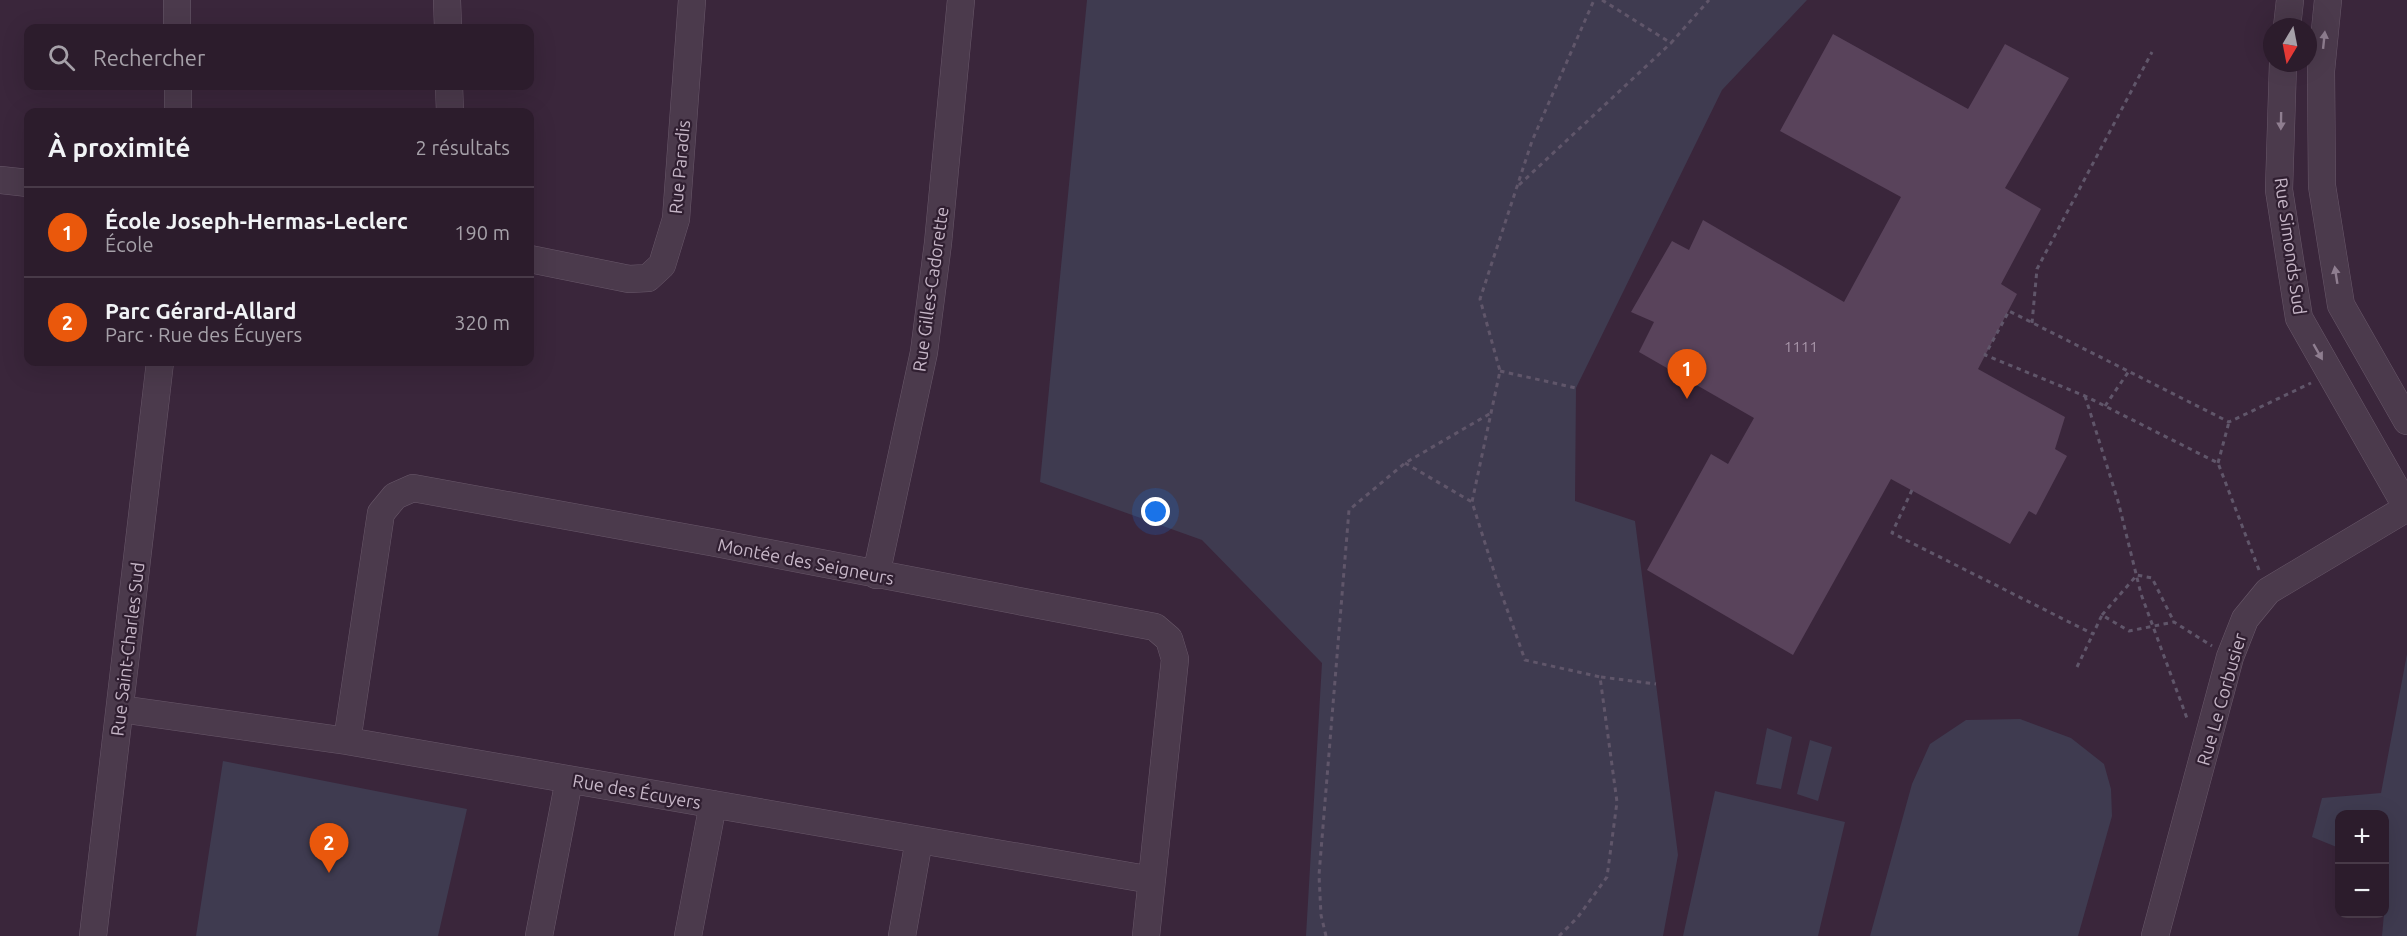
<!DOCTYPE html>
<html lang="fr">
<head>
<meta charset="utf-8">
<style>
  :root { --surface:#2c1c2c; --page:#382938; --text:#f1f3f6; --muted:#a6a1a9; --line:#483a48; --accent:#ea580c }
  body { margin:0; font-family:Ubuntu,sans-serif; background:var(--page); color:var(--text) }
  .controls { position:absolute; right:18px; bottom:18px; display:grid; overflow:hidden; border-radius:12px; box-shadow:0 6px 24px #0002 }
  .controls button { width:54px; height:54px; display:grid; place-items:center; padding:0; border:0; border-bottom:2px solid var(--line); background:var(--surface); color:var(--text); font:30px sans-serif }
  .compass { position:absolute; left:2263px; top:18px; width:54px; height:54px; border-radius:50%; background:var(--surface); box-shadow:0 6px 24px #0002; rotate:190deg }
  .you { position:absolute; left:1156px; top:512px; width:21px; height:21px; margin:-15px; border:4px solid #fff; border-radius:50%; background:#1a73e8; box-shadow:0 0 0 9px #1a73e833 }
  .badge { display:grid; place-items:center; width:39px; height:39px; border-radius:50%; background:var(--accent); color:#fff; font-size:20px; font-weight:700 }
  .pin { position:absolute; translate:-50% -50px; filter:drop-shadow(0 2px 3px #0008) }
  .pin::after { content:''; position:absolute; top:32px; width:21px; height:18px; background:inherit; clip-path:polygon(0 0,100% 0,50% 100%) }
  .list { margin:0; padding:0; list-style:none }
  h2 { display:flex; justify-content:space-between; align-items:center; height:78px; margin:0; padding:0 24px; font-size:26px }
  h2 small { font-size:20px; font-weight:400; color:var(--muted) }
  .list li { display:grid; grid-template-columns:39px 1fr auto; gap:18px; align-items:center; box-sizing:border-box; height:90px; padding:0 24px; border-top:2px solid var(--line) }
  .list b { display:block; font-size:22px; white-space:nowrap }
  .list p { margin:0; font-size:20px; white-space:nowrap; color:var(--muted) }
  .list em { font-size:20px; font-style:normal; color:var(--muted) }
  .icon { flex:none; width:33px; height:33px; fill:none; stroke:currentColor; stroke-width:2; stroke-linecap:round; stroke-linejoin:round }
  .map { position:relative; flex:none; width:2407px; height:936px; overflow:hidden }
  .search { position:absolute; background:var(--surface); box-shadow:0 6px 24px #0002; left:24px; top:24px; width:510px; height:66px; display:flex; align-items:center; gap:15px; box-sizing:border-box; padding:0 21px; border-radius:12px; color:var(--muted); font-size:22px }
  .panel { position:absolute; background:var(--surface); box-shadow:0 6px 24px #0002; left:24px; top:108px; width:510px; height:258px; border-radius:12px }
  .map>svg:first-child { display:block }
  .green { fill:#3f3b50 }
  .building { fill:#59435b }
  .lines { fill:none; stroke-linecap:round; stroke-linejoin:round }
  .minor-casing { stroke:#69586a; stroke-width:28 }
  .path { stroke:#60566a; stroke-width:3; stroke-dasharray:4.5 4.5; stroke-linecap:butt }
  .minor { stroke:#4b3a4c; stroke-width:27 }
  .oneway { fill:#8f7e90 }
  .labels { text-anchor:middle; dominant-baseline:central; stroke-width:4.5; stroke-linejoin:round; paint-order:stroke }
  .number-label { font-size:15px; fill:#ab99ac }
  .street-label { font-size:18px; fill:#c6b6c7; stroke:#301f31 }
</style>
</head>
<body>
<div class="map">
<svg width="2407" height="936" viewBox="0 0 2407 936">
  <rect width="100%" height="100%" fill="#3a263b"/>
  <path class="green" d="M 1087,0 L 1807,0 L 1722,90 L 1576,388 L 1575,501 L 1635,521 L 1678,855 L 1663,936 L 1306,936 L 1322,663 L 1202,540 L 1040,482 Z
    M 2407,654 L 2407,936 L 2382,936 L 2388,869 L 2385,867 L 2384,814 L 2340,814 L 2339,848 L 2312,837 L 2322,798 L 2381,793 Z
    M 2020,719 L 2071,738 L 2104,764 L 2111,789 L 2112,816 L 2078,936 L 1870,936 L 1912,784 L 1930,744 L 1966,720 Z
    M 1767,728 L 1792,737 L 1781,789 L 1756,784 Z
    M 1810,740 L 1832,747 L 1818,801 L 1797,794 Z
    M 223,761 L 467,809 L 438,936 L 196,936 Z
    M 1715,791 L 1845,822 L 1818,936 L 1683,936 Z"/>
  <path class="building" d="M 1833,34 L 1968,109 L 2005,44 L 2069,78 L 2005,188 L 2041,209 L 2001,284 L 2017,294 L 1978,369 L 2065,417 L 2055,449 L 2067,456 L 2036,515 L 2029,511 L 2010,544 L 1891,479 L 1793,655 L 1647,570 L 1711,454 L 1728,464 L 1754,418 L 1639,352 L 1654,322 L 1631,312 L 1672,241 L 1689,250 L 1703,220 L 1844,302 L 1901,197 L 1780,131 Z"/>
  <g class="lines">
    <g class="minor-casing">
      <path id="minor" d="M 177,0 L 177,28
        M 447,0 L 448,28
        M 2328,0 L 2321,71 L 2322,186 L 2341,305 L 2407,421
        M 2287,27 L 2290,0
        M 2283,63 L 2279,190 L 2299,318 L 2407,508
        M 178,86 L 178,112
        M 449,86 L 450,112
        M 0,180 L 28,183
        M 530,259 L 629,279 L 648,278 L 662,265 L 676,219 L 692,0
        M 876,575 L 924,352 L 938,243 L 961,0
        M 120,709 L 347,741 L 1152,880
        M 347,741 L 381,513 L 395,496 L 413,488 L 716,543 L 1155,627 L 1169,639 L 1175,659 L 1146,936
        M 93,936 L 160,362
        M 539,936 L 569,780
        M 688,936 L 713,804
        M 902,936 L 919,840
        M 2155,936 L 2230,657 L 2245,619 L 2268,591 L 2407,508"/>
    </g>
    <path class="path" d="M 1602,0 L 1671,43 L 1709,0
      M 1519,185 L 1671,43
      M 2032,323 L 2037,269 L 2152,52
      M 1500,371 L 1576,388
      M 2085,396 L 2118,501 L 2141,594 L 2188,721
      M 2105,406 L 2129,371
      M 1405,463 L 1472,502
      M 2218,463 L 2229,422
      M 1912,490 L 1892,533 L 2093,634 L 2102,615 L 2129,631 L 2174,622 L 2212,646
      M 2259,570 L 2218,463 L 2085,396 L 1985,355 L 2009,311 L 2229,422 L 2311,383
      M 2102,615 L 2137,575 L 2152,578 L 2174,622
      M 2077,667 L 2093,634
      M 1601,677 L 1656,684
      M 1326,936 L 1321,915 L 1319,875 L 1349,510 L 1405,463 L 1491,413
      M 1559,936 L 1578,917 L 1607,877 L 1617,802 L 1600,677 L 1525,660 L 1497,581 L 1472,502 L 1500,371 L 1480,299 L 1532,141 L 1594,0"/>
    <use href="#minor" class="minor"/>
  </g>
  <defs><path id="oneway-solid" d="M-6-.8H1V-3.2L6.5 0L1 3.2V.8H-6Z" transform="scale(1.5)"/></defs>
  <g class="oneway">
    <use href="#oneway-solid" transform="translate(2324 40) rotate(-84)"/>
    <use href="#oneway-solid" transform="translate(2281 121) rotate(91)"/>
    <use href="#oneway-solid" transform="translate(2336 275) rotate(-99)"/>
    <use href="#oneway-solid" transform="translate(2318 352) rotate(60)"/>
  </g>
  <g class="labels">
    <g class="number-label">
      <text x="1801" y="346">1111</text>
    </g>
    <g class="street-label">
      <text transform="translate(679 167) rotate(-85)">Rue Paradis</text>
      <text transform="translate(2291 246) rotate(82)">Rue Simonds Sud</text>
      <text transform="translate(930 289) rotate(-82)">Rue Gilles-Cadorette</text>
      <text transform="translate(806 561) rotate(11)">Montée des Seigneurs</text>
      <text transform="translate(127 649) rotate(-83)">Rue Saint-Charles Sud</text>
      <text transform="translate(2221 699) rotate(-74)">Rue Le Corbusier</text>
      <text transform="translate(637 791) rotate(10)">Rue des Écuyers</text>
    </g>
  </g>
</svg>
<div class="controls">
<button>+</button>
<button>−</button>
</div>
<svg class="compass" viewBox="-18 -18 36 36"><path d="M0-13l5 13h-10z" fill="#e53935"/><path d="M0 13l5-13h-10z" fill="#a6a1a9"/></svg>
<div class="you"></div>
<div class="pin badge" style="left:1687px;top:399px">1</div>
<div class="pin badge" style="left:329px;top:873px">2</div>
<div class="search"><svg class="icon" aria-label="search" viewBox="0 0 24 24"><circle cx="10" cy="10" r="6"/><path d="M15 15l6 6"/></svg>Rechercher</div>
<section class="panel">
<h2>À proximité<small>2 résultats</small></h2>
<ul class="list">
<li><span class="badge">1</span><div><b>École Joseph-Hermas-Leclerc</b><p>École</p></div><em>190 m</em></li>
<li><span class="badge">2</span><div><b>Parc Gérard-Allard</b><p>Parc · Rue des Écuyers</p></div><em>320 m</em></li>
</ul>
</section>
</div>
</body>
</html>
